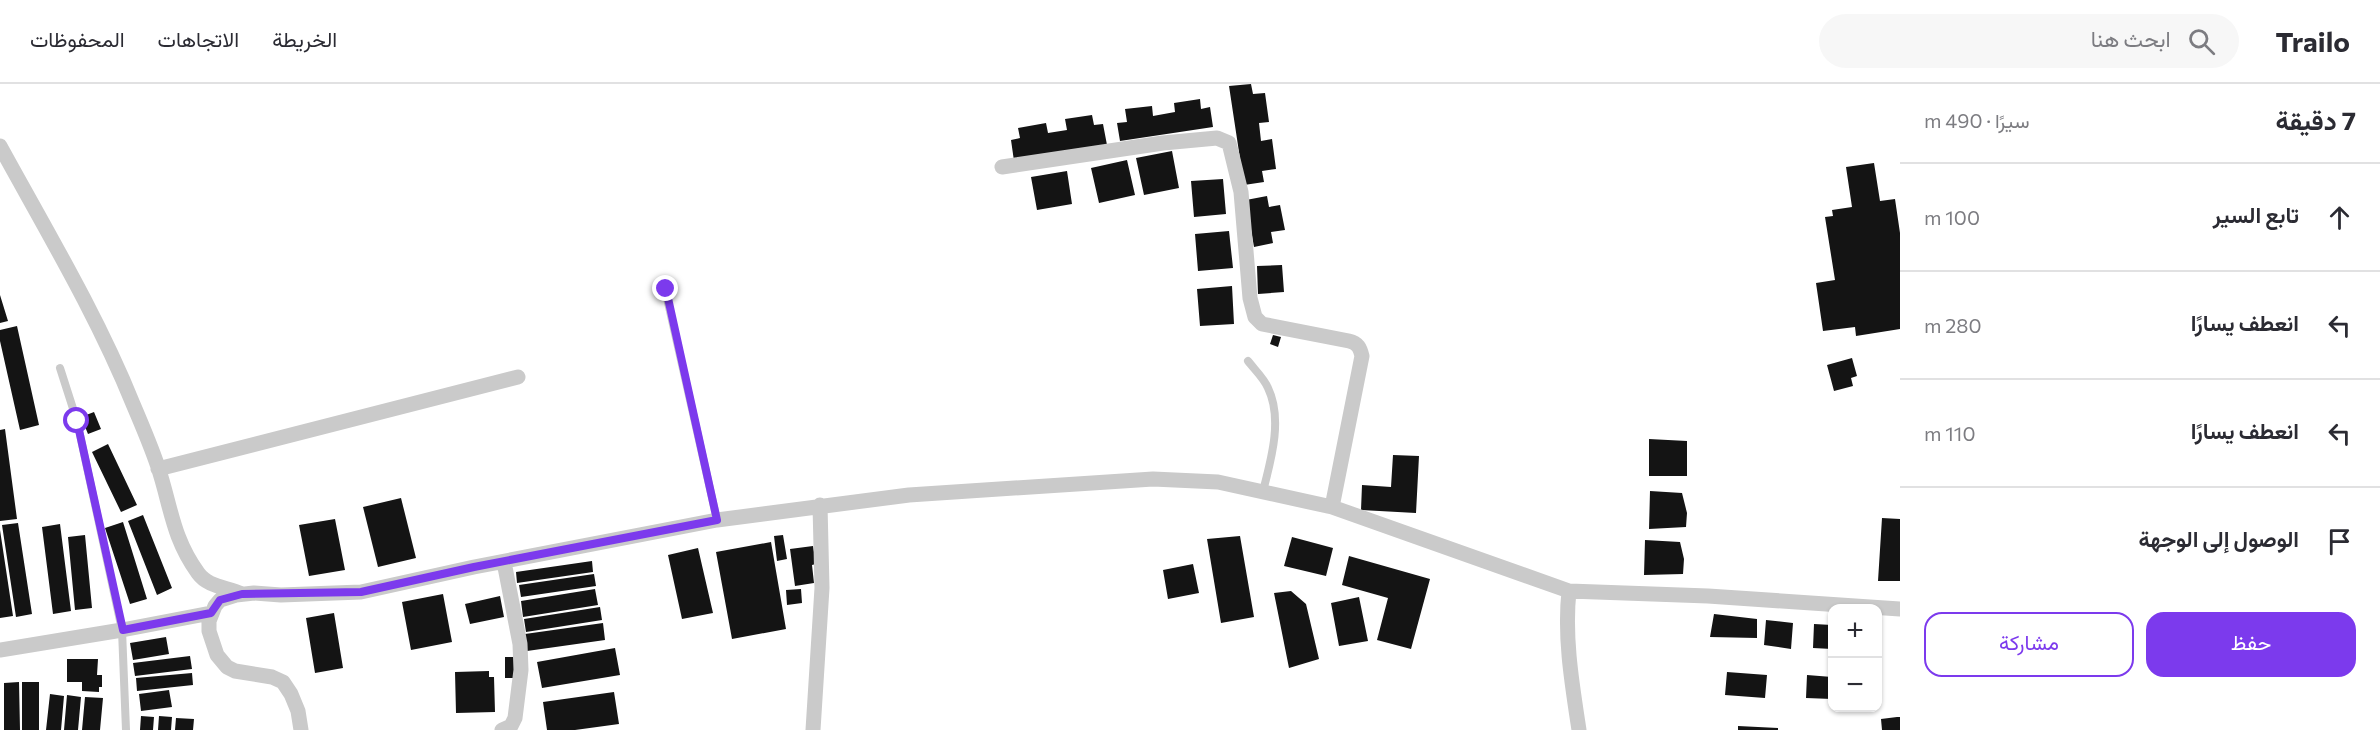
<!DOCTYPE html>
<html lang="ar">
<head>
<meta charset="utf-8">
<style>
  :root { --surface:#fff; --page:#f7f7f7; --text:#2b2b33; --muted:#7c7c81; --line:#e1e1e2; --accent:#7c3aed }
  body { margin:0; font-family:Commissioner,Vazirmatn,sans-serif; background:var(--page); color:var(--text); direction:rtl }
  .controls { position:absolute; right:18px; bottom:18px; display:grid; overflow:hidden; border-radius:12px; box-shadow:0 2px 4px #0004 }
  .controls button { width:54px; height:54px; display:grid; place-items:center; padding:0; border:0; border-bottom:2px solid var(--line); background:var(--surface); color:var(--text); font:30px sans-serif }
  .stop { position:absolute; width:18px; height:18px; margin:-14px; border:4px solid #7c3aed; border-radius:50%; background:#fff }
  .stop.end { background:#7c3aed; border-color:#fff; box-shadow:0 2px 6px #0008 }
  .list { margin:0; padding:0; list-style:none }
  h2 { display:flex; justify-content:space-between; align-items:center; height:78px; margin:0; padding:0 24px; font-size:26px }
  h2 small { font-size:20px; font-weight:400; color:var(--muted) }
  .list li { display:grid; grid-template-columns:39px 1fr auto; gap:18px; align-items:center; box-sizing:border-box; height:108px; padding:0 24px; border-top:2px solid var(--line) }
  .list b { display:block; font-size:22px; white-space:nowrap }
  .list em { font-size:20px; font-style:normal; color:var(--muted) }
  .actions { display:flex; gap:12px; padding:18px 24px }
  .actions a { flex:1; padding:14px 0; border:2px solid var(--accent); border-radius:18px; text-align:center; font-size:21px; color:var(--accent) }
  .actions .main { background:var(--accent); color:#fff }
  .icon { flex:none; width:33px; height:33px; fill:none; stroke:currentColor; stroke-width:2; stroke-linecap:round; stroke-linejoin:round }
  .map { position:relative; flex:none; width:1900px; height:646px; overflow:hidden; direction:ltr }
  header { display:flex; align-items:center; gap:36px; box-sizing:border-box; height:84px; padding:0 30px; background:var(--surface); border-bottom:2px solid var(--line) }
  header strong { font-size:28px }
  nav { display:flex; gap:33px; margin-inline-start:auto; font-size:21px }
  .search { width:420px; height:54px; background:var(--page); display:flex; align-items:center; gap:15px; box-sizing:border-box; padding:0 21px; border-radius:33px; color:var(--muted); font-size:22px }
  main { display:flex }
  aside { flex:1; background:var(--surface) }
  .map>svg:first-child { display:block }
  .building { fill:#141414 }
  .lines { fill:none; stroke-linecap:round; stroke-linejoin:round }
  .lane { stroke:#cacaca; stroke-width:8 }
  .street { stroke:#cacaca; stroke-width:15 }
  .route { stroke:#7c3aed; stroke-width:8 }
</style>
</head>
<body>
<header>
<strong>Trailo</strong>
<div class="search"><svg class="icon" aria-label="search" viewBox="0 0 24 24"><circle cx="10" cy="10" r="6"/><path d="M15 15l6 6"/></svg>ابحث هنا</div>
<nav><a>الخريطة</a><a>الاتجاهات</a><a>المحفوظات</a></nav>
</header>
<main>
<aside>
<h2>7 دقيقة<small>سيرًا · 490 m</small></h2>
<ul class="list">
<li><svg class="icon" aria-label="ahead" viewBox="0 0 24 24"><path d="M12 20V5M6 11l6-6 6 6"/></svg><div><b>تابع السير</b></div><em>100 m</em></li>
<li><svg class="icon" aria-label="left" viewBox="0 0 24 24"><path d="M17 20v-9H6M10 6l-5 5 5 5"/></svg><div><b>انعطف يسارًا</b></div><em>280 m</em></li>
<li><svg class="icon" aria-label="left" viewBox="0 0 24 24"><path d="M17 20v-9H6M10 6l-5 5 5 5"/></svg><div><b>انعطف يسارًا</b></div><em>110 m</em></li>
<li><svg class="icon" aria-label="arrive" viewBox="0 0 24 24"><path d="M6 21V4h12l-3 4 3 4H6"/></svg><div><b>الوصول إلى الوجهة</b></div></li>
</ul>
<div class="actions"><a class="main">حفظ</a><a>مشاركة</a></div>
</aside>
<div class="map">
<svg width="1900" height="646" viewBox="0 0 1900 646">
  <rect width="100%" height="100%" fill="#fff"/>
  <path class="building" d="M 1251,0 L 1253,10 L 1265,9 L 1269,38 L 1259,39 L 1261,57 L 1272,55 L 1276,85 L 1262,87 L 1264,98 L 1244,101 L 1229,2 Z
    M 1200,15 L 1201,25 L 1210,23 L 1213,43 L 1120,57 L 1117,39 L 1127,38 L 1125,25 L 1152,22 L 1153,32 L 1175,28 L 1174,19 Z
    M 1092,31 L 1094,41 L 1103,40 L 1107,61 L 1014,77 L 1011,56 L 1020,54 L 1018,44 L 1046,39 L 1048,49 L 1067,46 L 1065,35 Z
    M 1172,67 L 1179,104 L 1144,111 L 1136,74 Z
    M 1127,76 L 1135,111 L 1099,119 L 1091,84 Z
    M 1874,79 L 1880,117 L 1895,115 L 1900,149 L 1900,245 L 1856,252 L 1855,243 L 1823,247 L 1816,199 L 1835,196 L 1825,133 L 1833,132 L 1832,126 L 1852,123 L 1846,83 Z
    M 1067,87 L 1072,120 L 1037,126 L 1031,93 Z
    M 1223,95 L 1226,130 L 1194,133 L 1191,97 Z
    M 1267,112 L 1269,123 L 1280,121 L 1285,146 L 1271,148 L 1273,159 L 1254,163 L 1246,116 Z
    M 1229,147 L 1233,184 L 1198,187 L 1195,150 Z
    M 1282,181 L 1284,208 L 1258,210 L 1257,182 Z
    M 1232,202 L 1234,240 L 1200,242 L 1197,205 Z
    M 0,211 L 8,237 L 0,239 Z
    M 17,242 L 39,341 L 20,346 L 0,257 L 0,246 Z
    M 1273,251 L 1281,253 L 1278,263 L 1270,260 Z
    M 1852,274 L 1857,292 L 1851,294 L 1853,302 L 1834,307 L 1827,281 Z
    M 94,328 L 101,345 L 88,350 L 81,333 Z
    M 5,345 L 17,435 L 0,437 L 0,346 Z
    M 1649,355 L 1687,357 L 1687,392 L 1649,392 Z
    M 108,360 L 137,421 L 121,428 L 92,368 Z
    M 1393,371 L 1419,372 L 1416,429 L 1361,426 L 1362,401 L 1391,403 Z
    M 1650,407 L 1682,409 L 1687,429 L 1686,443 L 1649,445 Z
    M 401,414 L 416,474 L 378,483 L 363,423 Z
    M 143,431 L 172,504 L 157,511 L 128,437 Z
    M 1882,434 L 1900,435 L 1900,497 L 1878,497 Z
    M 335,435 L 345,486 L 309,492 L 299,441 Z
    M 123,438 L 147,515 L 130,520 L 105,444 Z
    M 18,439 L 32,530 L 16,533 L 2,441 Z
    M 60,440 L 71,527 L 53,530 L 42,443 Z
    M 0,446 L 13,532 L 0,534 Z
    M 85,451 L 92,524 L 75,526 L 68,453 Z
    M 783,451 L 787,475 L 777,477 L 774,452 Z
    M 1240,452 L 1254,533 L 1221,539 L 1207,455 Z
    M 1292,453 L 1333,464 L 1326,492 L 1284,482 Z
    M 1645,456 L 1680,458 L 1684,475 L 1683,490 L 1644,491 Z
    M 771,458 L 786,545 L 732,555 L 716,468 Z
    M 813,462 L 816,480 L 812,481 L 814,499 L 795,502 L 790,465 Z
    M 698,464 L 713,529 L 682,535 L 668,471 Z
    M 1349,472 L 1430,495 L 1411,565 L 1377,556 L 1388,514 L 1342,501 Z
    M 592,477 L 593,488 L 517,499 L 516,488 Z
    M 1193,480 L 1199,509 L 1168,515 L 1163,486 Z
    M 594,490 L 596,502 L 521,513 L 519,501 Z
    M 595,505 L 598,521 L 523,533 L 521,517 Z
    M 801,505 L 802,519 L 787,521 L 786,506 Z
    M 1291,507 L 1306,520 L 1319,575 L 1289,584 L 1274,509 Z
    M 443,510 L 452,558 L 411,566 L 402,518 Z
    M 500,512 L 504,533 L 470,540 L 465,520 Z
    M 1359,513 L 1368,557 L 1339,562 L 1331,519 Z
    M 600,523 L 602,536 L 526,548 L 524,535 Z
    M 334,529 L 343,584 L 315,589 L 306,534 Z
    M 1714,530 L 1757,535 L 1757,554 L 1710,553 Z
    M 1766,536 L 1793,539 L 1791,565 L 1764,561 Z
    M 603,539 L 605,556 L 527,567 L 525,550 Z
    M 1814,540 L 1832,541 L 1832,565 L 1813,564 Z
    M 166,553 L 169,570 L 133,576 L 130,559 Z
    M 615,564 L 620,591 L 542,604 L 537,578 Z
    M 190,572 L 192,585 L 135,592 L 133,579 Z
    M 505,573 L 517,573 L 517,594 L 505,594 Z
    M 67,575 L 98,575 L 97,591 L 102,591 L 102,603 L 99,603 L 99,608 L 82,607 L 82,598 L 67,598 Z
    M 489,587 L 489,593 L 494,593 L 495,628 L 456,629 L 455,588 Z
    M 1727,588 L 1767,591 L 1765,614 L 1725,611 Z
    M 192,589 L 193,601 L 137,607 L 136,594 Z
    M 1807,591 L 1832,593 L 1832,615 L 1806,614 Z
    M 19,598 L 20,646 L 4,646 L 4,599 Z
    M 22,598 L 39,598 L 39,646 L 22,646 Z
    M 169,606 L 172,623 L 141,627 L 139,610 Z
    M 614,608 L 619,640 L 575,646 L 547,646 L 543,618 Z
    M 50,610 L 64,612 L 61,646 L 46,646 Z
    M 67,611 L 81,613 L 78,646 L 64,646 Z
    M 85,613 L 103,614 L 100,646 L 82,646 Z
    M 141,632 L 154,633 L 153,646 L 140,646 Z
    M 159,632 L 172,633 L 171,646 L 158,646 Z
    M 1897,633 L 1900,633 L 1900,646 L 1882,646 L 1881,635 Z
    M 176,634 L 194,635 L 193,646 L 175,646 Z
    M 1738,642 L 1778,644 L 1778,646 L 1738,646 Z"/>
  <g class="lines">
    <path class="lane" d="M 665,205 L 717,436
      M 1248,277 C 1254,285 1264,294 1268,304 C 1283,335 1271,376 1263,407
      M 60,284 L 77,337 L 122,546 L 126,646"/>
    <path class="street" d="M 0,62 C 46,146 97,231 133,320 C 142,341 151,362 158,383 C 171,422 172,453 198,489 C 208,503 227,503 242,510
      M 1002,83 L 1163,59 L 1217,54 L 1229,59 L 1241,108 L 1250,214 L 1255,233 L 1262,240 L 1349,257 C 1358,259 1360,264 1362,272 L 1332,423
      M 158,385 L 518,293
      M 1569,507 C 1564,553 1572,600 1579,646
      M 0,566 L 122,546 L 211,529
      M 301,646 L 298,627 L 291,610 L 283,598 L 272,593 L 235,587 L 227,583 L 217,571 L 209,547 L 209,537 L 215,522 L 220,516 L 236,511 L 254,509 L 281,511 L 361,508 L 474,483 L 717,436 L 909,411 L 1153,395 L 1218,398 L 1332,423 L 1569,507 L 1708,512 L 1900,525
      M 502,646 L 511,642 L 515,634 L 521,586 L 520,560 L 504,478
      M 813,646 L 822,504 L 820,421"/>
  </g>
  <g class="lines">
    <path class="route" d="M 77,337 L 123,546 L 211,529 L 220,516 L 242,510 L 361,508 L 474,483 L 717,436 L 666,205"/>
  </g>
</svg>
<div class="controls">
<button>+</button>
<button>−</button>
</div>
<div class="stop" style="left:77px;top:337px"></div>
<div class="stop end" style="left:666px;top:205px"></div>
</div>
</main>
</body>
</html>
